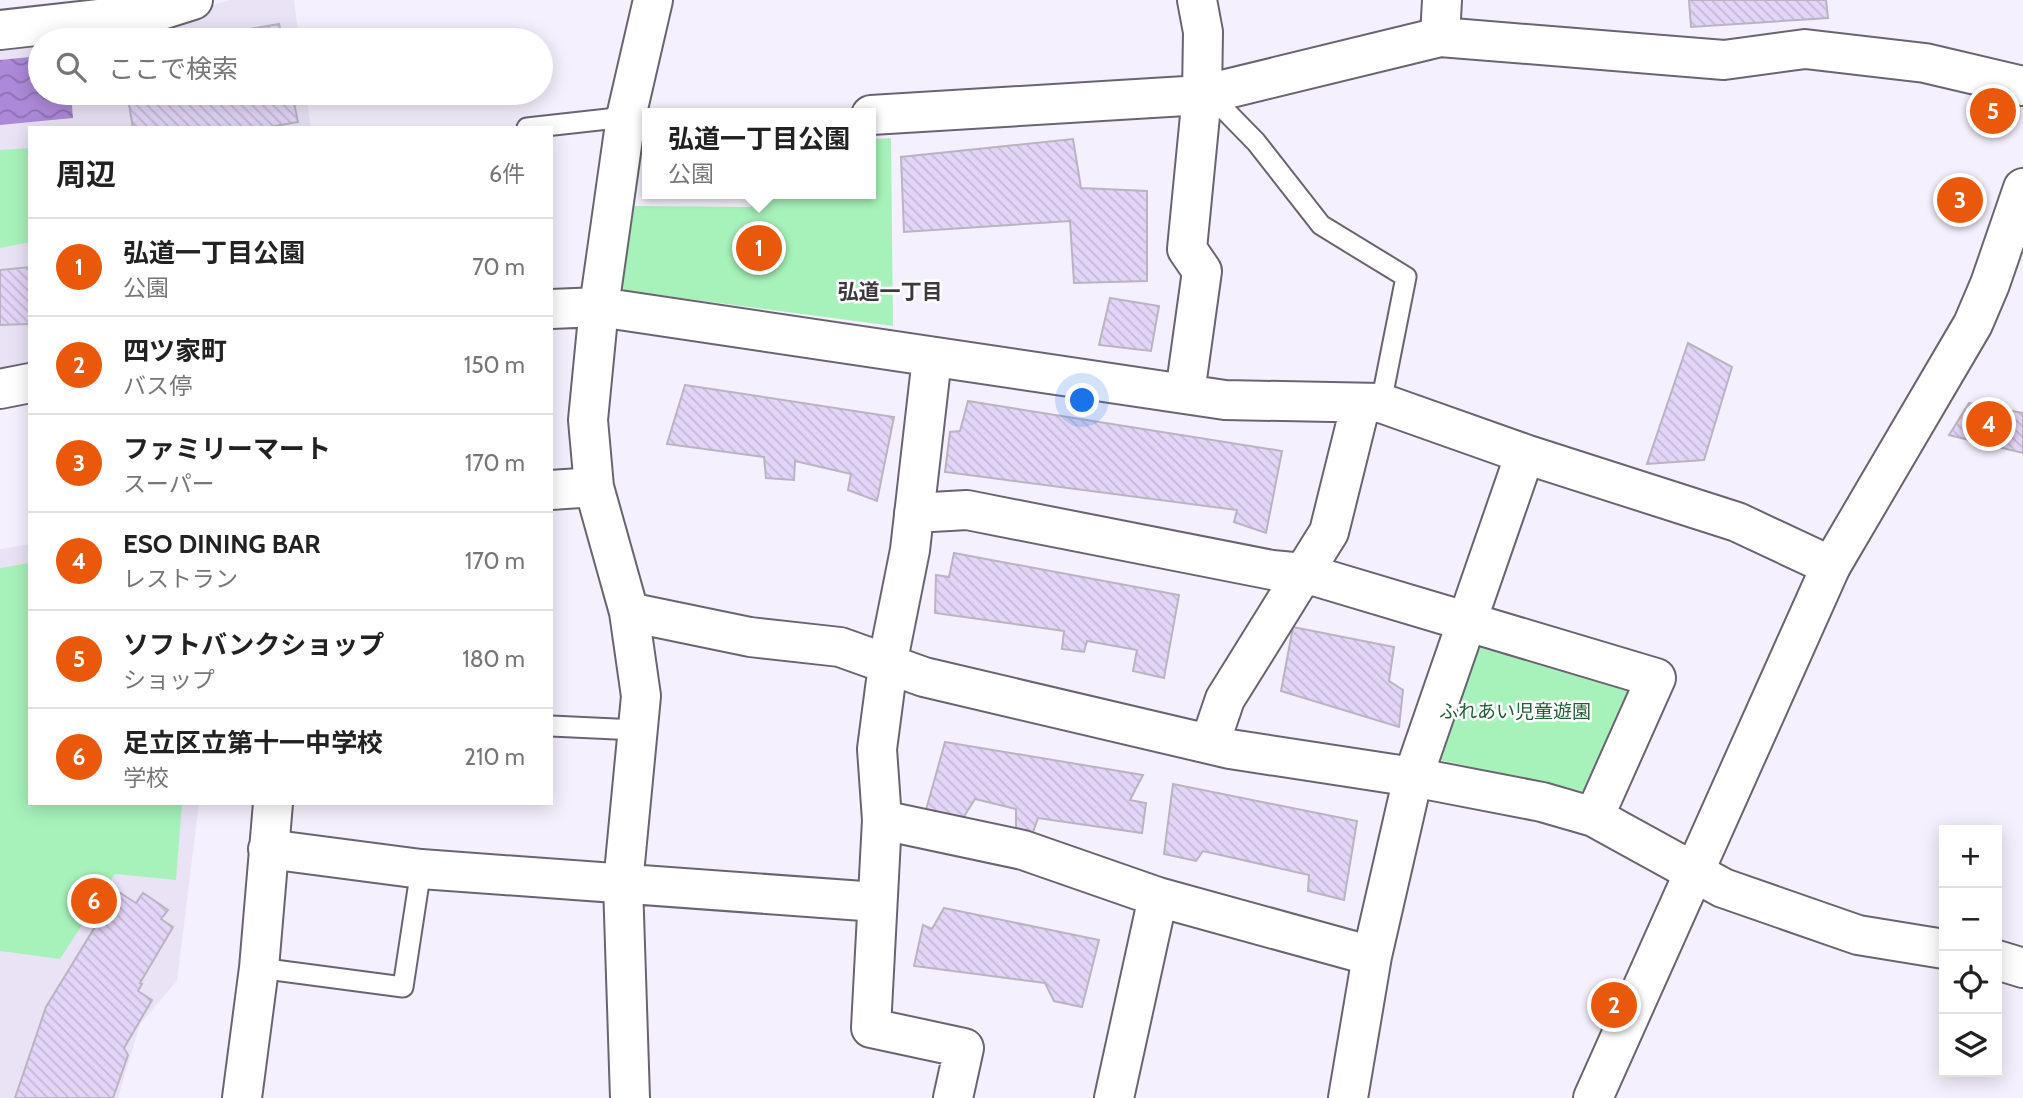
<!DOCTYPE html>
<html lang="ja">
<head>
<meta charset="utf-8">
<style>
  :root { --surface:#fff; --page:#f2f2f2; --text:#222; --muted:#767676; --line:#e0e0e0; --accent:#ea580c }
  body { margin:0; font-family:Cabin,"Noto Sans JP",sans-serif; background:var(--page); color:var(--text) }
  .controls { position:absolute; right:21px; bottom:21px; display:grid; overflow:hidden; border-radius:0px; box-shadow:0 4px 18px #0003 }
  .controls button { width:63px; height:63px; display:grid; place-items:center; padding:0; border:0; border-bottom:2px solid var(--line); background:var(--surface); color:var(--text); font:35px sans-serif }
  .you { position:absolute; left:1083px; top:401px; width:24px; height:24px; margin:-18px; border:5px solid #fff; border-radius:50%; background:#1a73e8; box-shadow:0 0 0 10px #1a73e833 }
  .badge { display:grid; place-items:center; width:46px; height:46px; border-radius:50%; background:var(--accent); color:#fff; font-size:23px; font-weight:700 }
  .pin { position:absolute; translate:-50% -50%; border:4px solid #fff; box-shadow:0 2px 7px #0006 }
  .popup { position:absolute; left:642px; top:108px; width:234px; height:91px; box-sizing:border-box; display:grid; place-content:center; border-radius:0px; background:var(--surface); filter:drop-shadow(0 2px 5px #0005); font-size:23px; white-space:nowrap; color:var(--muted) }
  .popup b { font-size:26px; color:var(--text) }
  .popup::after { content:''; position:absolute; left:50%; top:100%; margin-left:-14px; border:14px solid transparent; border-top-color:var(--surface) }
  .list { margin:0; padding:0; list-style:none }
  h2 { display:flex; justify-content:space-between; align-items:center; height:91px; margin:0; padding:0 28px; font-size:30px }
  h2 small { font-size:23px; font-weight:400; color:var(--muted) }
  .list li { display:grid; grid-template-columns:46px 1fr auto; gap:21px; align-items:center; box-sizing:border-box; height:98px; padding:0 28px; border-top:2px solid var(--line) }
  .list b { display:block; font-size:26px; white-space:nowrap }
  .list p { margin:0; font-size:23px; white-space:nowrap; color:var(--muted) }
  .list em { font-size:23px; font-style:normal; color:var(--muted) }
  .icon { flex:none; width:38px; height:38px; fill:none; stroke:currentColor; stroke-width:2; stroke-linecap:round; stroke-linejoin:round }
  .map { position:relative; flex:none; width:2023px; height:1098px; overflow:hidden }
  .search { position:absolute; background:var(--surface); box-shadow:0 4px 18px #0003; left:28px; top:28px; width:525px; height:77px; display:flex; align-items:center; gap:18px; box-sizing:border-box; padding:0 24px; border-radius:38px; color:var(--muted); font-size:26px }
  .panel { position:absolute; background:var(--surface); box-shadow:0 4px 18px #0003; left:28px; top:126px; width:525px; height:679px; border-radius:0px }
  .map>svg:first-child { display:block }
  .built { fill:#eae3f6 }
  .park { fill:#a7f2ba }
  .water { fill:url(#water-waves) }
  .building { fill:url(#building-back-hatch); stroke:#b9b4c0; stroke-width:2 }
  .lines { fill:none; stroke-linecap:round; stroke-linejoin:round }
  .service-casing { stroke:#69646f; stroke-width:23 }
  .minor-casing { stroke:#69646f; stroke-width:42 }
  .tertiary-casing { stroke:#69646f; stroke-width:42 }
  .service { stroke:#fff; stroke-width:19 }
  .minor { stroke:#fff; stroke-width:38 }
  .tertiary { stroke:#fff; stroke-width:38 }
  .labels { text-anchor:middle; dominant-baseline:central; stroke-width:5; stroke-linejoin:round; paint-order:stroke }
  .park-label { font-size:19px; fill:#215d35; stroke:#fff }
  .neighbourhood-label { font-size:21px; font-weight:bold; fill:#3c3a3f; stroke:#fff }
</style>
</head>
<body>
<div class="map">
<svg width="2023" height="1098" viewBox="0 0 2023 1098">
  <defs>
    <pattern id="water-waves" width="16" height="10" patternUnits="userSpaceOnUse" patternTransform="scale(1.75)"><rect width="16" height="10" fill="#ac89d9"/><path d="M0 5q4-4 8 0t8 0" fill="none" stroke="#8d71b1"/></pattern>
    <pattern id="building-back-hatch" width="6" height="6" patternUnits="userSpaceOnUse" patternTransform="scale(1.75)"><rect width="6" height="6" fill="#e3d5f7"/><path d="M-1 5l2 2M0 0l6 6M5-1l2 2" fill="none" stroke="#c4b8d5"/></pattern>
  </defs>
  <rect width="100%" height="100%" fill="#f5f0fd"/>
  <path class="built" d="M 229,0 L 294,0 L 299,40 L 40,40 L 40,93 L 306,93 L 311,128 L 30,128 L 30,368 L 0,373 L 0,46 L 151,25 Z
    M 30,544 L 30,803 L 199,803 L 177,981 L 140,1024 L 118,1098 L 0,1098 L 0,549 Z"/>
  <path class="park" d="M 891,138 L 893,326 L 621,290 L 631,206 L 751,207 L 754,194 L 871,194 L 871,139 Z
    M 30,148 L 30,242 L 0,248 L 0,150 Z
    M 30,563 L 30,803 L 182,803 L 176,880 L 115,874 L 60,959 L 0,951 L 0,568 Z
    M 1470,643 L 1632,680 L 1634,698 L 1597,785 L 1583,791 L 1431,758 Z"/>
  <path class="water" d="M 40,56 L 40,93 L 71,93 L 73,118 L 0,125 L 0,60 Z"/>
  <path class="building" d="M 1689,0 L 1826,0 L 1828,18 L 1691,27 Z
    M 279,24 L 283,40 L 184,40 Z
    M 127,93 L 292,93 L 298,122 L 264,128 L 133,128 Z
    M 1073,139 L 1081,188 L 1147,191 L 1147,281 L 1074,283 L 1070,221 L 904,232 L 901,157 Z
    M 30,267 L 30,324 L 0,325 L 0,270 Z
    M 1110,298 L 1159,306 L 1151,351 L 1099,345 Z
    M 1688,343 L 1732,367 L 1704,460 L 1647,464 Z
    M 685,385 L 894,417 L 877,501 L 848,490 L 851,474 L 795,461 L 794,480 L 766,478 L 764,457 L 667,444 Z
    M 968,401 L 1282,451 L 1266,533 L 1234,522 L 1237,510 L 945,472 L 950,432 L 960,431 Z
    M 1969,403 L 2023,413 L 2023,453 L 1949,435 Z
    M 954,553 L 1179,595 L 1164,678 L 1133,671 L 1137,650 L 1087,641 L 1084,652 L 1062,649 L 1064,631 L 935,613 L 936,575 L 949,577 Z
    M 1293,627 L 1394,647 L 1389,681 L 1403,690 L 1399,727 L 1281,691 Z
    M 945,742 L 1143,775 L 1130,800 L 1146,803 L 1142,833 L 1038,818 L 1032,835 L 1016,831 L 1016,809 L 975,799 L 963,818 L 926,810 Z
    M 1173,784 L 1357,821 L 1344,900 L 1308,891 L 1309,875 L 1203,851 L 1196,861 L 1164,854 Z
    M 117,891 L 136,903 L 143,893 L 168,910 L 161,919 L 173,927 L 140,983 L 142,984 L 138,991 L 152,1000 L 124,1048 L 128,1055 L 113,1098 L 15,1098 L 46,1007 Z
    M 944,908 L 1099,940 L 1082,1007 L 1054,1001 L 1045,983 L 914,966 L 923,925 L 932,929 Z"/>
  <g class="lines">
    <g class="service-casing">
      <path id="service" d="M 1209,94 L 1256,142 L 1321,225 L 1406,277 L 1381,403
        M 527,128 L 626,117
        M 551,726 L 637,730
        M 259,968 L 403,987 L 421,869"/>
    </g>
    <g class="minor-casing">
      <path id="minor" d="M 0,30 L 152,13 L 193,0
        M 1440,37 L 1442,0
        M 871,115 L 1202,95 L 1440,37 L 1724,60 L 1805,49 L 1925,63 L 2023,86
        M 551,309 L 599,307 L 1225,400 L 1381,403 L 1525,454 L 1737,522 L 1831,566
        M 932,358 L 910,550 L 890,650 L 877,749 L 882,820 L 871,1028 L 964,1048 L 953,1098
        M 0,389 L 30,383
        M 1185,393 L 1202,271 L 1187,249 L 1202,95 L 1203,32 L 1197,0
        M 551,490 L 594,487
        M 914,513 L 967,510 L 1272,570 L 1304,573 L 1656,678 L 1594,817
        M 629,612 L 750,637 L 840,647 L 924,677 L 1230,749 L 1413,777 L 1542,802 L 1594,817 L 1723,888 L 1858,935 L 1944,949
        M 1210,743 L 1225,699 L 1329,532 L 1361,403
        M 882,820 L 1023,850 L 1158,897 L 1372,956
        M 268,849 L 421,869 L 877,902
        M 1997,960 L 2023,968
        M 242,1098 L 259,968 L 273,803
        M 630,1098 L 623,884 L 641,696 L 629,612 L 594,487 L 588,420 L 599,307 L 626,117 L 653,0
        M 1114,1098 L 1158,897
        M 1348,1098 L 1372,956 L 1413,777 L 1525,454"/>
    </g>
    <g class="tertiary-casing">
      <path id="tertiary" d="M 1593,1098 L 1831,566 L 1973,324 L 1990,284 L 2023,188"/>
    </g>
    <use href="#service" class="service"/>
    <use href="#minor" class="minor"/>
    <use href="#tertiary" class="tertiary"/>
  </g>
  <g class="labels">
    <g class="park-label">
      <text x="1515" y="711">ふれあい児童遊園</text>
    </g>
    <g class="neighbourhood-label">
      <text x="890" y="291">弘道一丁目</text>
    </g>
  </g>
</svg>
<div class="controls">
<button>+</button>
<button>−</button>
<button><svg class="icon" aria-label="locate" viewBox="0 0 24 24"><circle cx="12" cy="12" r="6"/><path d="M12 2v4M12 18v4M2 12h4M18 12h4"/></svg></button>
<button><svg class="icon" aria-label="layers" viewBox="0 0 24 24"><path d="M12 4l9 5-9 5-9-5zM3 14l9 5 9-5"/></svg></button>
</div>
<div class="you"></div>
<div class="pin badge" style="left:759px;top:248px">1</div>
<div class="popup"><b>弘道一丁目公園</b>公園</div>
<div class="pin badge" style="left:1614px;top:1005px">2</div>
<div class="pin badge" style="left:1960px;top:200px">3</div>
<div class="pin badge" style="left:1989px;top:424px">4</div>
<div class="pin badge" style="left:1993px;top:111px">5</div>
<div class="pin badge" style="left:94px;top:901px">6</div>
<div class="search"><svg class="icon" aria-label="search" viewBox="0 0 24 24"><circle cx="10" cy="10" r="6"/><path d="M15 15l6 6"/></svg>ここで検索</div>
<section class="panel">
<h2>周辺<small>6件</small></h2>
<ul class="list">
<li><span class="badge">1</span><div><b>弘道一丁目公園</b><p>公園</p></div><em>70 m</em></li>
<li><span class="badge">2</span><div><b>四ツ家町</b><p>バス停</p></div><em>150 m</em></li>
<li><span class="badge">3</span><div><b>ファミリーマート</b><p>スーパー</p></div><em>170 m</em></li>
<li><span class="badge">4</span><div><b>ESO DINING BAR</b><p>レストラン</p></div><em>170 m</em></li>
<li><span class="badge">5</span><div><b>ソフトバンクショップ</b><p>ショップ</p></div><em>180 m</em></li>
<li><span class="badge">6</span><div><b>足立区立第十一中学校</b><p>学校</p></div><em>210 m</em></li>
</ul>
</section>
</div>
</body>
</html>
